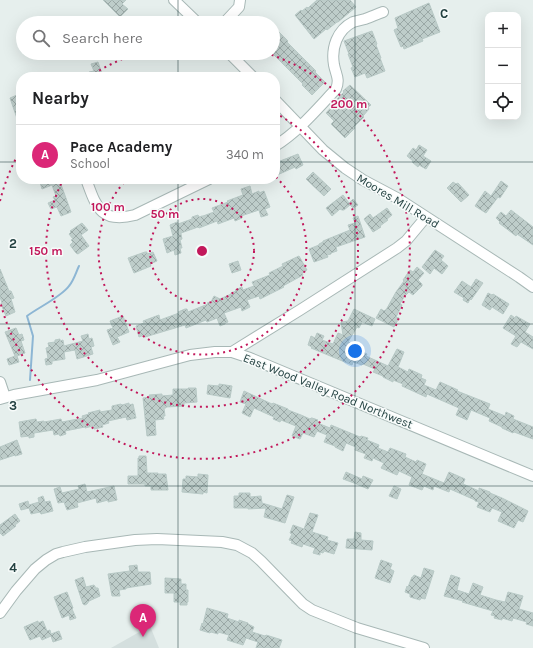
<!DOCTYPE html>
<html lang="en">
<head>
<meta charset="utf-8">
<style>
  :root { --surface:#fff; --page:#f2f2f2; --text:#202124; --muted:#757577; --line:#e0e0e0; --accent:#db2777 }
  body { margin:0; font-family:Karla,sans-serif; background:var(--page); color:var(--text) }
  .controls { position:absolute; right:12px; top:12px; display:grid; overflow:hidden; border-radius:8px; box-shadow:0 4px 16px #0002 }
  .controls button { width:36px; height:36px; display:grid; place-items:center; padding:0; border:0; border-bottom:1px solid var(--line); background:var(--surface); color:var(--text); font:20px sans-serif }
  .you { position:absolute; left:355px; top:351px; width:14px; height:14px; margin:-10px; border:3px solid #fff; border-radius:50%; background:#1a73e8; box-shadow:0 0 0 6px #1a73e833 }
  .badge { display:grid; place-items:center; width:26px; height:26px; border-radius:50%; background:var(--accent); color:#fff; font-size:13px; font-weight:700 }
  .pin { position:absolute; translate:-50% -33px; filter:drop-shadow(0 1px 2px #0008) }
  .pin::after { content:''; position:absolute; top:21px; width:14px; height:12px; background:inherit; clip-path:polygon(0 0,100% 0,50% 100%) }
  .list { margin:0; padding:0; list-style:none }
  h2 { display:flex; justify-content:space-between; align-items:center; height:52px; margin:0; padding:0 16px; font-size:17px }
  h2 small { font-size:13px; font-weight:400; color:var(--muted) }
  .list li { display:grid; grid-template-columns:26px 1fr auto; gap:12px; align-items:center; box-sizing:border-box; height:60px; padding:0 16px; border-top:1px solid var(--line) }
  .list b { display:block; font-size:15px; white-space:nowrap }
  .list p { margin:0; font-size:13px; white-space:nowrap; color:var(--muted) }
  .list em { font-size:13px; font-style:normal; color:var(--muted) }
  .icon { flex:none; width:22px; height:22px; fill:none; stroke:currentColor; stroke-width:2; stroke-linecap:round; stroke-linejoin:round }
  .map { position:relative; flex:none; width:533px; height:648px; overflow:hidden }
  .search { position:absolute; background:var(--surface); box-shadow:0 4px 16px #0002; left:16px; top:16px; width:264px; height:44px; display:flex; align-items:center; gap:10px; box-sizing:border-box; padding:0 14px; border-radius:22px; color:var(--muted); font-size:15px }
  .panel { position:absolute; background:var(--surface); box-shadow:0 4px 16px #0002; left:16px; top:72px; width:264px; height:112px; border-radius:16px }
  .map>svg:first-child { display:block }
  .built { fill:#d4dfde }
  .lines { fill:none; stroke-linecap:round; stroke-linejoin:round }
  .stream { stroke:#8db6d4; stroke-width:2 }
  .building { fill:url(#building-cross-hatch); stroke:#b8c9c6 }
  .minor-casing { stroke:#a8b8b6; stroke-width:12 }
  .minor { stroke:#fff; stroke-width:10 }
  .grid { fill:none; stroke:#244242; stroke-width:1; stroke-opacity:0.55 }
  .ring { fill:none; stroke:#c2185b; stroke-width:2; stroke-dasharray:2 4 }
  .labels { text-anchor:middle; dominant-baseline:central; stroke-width:3; stroke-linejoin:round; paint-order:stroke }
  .street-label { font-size:12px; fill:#244242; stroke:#f7fbfa }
  .grid-label { font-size:13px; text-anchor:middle; font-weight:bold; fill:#244242; stroke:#f7fbfa; stroke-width:3; stroke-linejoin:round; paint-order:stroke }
  .centre { fill:#c2185b; stroke:#f7fbfa; stroke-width:2 }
  .ring-label { font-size:12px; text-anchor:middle; font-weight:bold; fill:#c2185b; stroke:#f7fbfa; stroke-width:3; stroke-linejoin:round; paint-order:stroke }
</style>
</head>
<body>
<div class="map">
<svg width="533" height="648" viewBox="0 0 533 648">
  <defs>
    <pattern id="building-cross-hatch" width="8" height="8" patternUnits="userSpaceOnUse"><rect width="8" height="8" fill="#becdca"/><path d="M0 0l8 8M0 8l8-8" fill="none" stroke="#9aa8a6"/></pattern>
  </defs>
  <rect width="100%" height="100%" fill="#e6efed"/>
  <path class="built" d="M 150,626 L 159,648 L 111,648 Z"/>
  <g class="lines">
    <path class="stream" d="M 30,380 L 33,336 L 27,316 C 39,307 61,297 69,286 C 74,280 76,272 79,266"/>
  </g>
  <path class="building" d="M 103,0 L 126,0 L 122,4 L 128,9 L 120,17 Z
    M 317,0 L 350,0 L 356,7 L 338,22 L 337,22 L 327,30 L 326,29 L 314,39 L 295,15 L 301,10 L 302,11 L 307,7 L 308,8 Z
    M 429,3 L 440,32 L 422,39 L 423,41 L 404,49 L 403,46 L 401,47 L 394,30 L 398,28 L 395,18 Z
    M 277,30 L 288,41 L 287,42 L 316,71 L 315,72 L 325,82 L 312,95 L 302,85 L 303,84 L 273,54 L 273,35 Z
    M 372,31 L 377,44 L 376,45 L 381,58 L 380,58 L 385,71 L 367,78 L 365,73 L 355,77 L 351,68 L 353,67 L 348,54 L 349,54 L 344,41 Z
    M 98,62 L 103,77 L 90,77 L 89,72 L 94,71 L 91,64 Z
    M 350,85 L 371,105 L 368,107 L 369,109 L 363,116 L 364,117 L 354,127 L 355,128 L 345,138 L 331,124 L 334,121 L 326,113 L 335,103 L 334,102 L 344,92 L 343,91 Z
    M 17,95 L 19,103 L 21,102 L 21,126 L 20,127 L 10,98 Z
    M 419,145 L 427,150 L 423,156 L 431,161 L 426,169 L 419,165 L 418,167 L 412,162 L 413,161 L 407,156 L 413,148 L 416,150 Z
    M 298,154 L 303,165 L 296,169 L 295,167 L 275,176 L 275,163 Z
    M 313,172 L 331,189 L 324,196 L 306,179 Z
    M 46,179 L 59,179 L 71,212 L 61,216 L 57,207 L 51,209 L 48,203 L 55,200 L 53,197 L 56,196 L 52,185 L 42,189 L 40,182 L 46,180 Z
    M 501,181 L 508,186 L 500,198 L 498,197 L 486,213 L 475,206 L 485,191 L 491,196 Z
    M 453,182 L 456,184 L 458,183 L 469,195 L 461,202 L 447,188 Z
    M 250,186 L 252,194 L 259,191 L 259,193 L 264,191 L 270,207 L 265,209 L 268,215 L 261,217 L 259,210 L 241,216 L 242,218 L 235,221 L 234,218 L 218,224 L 217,221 L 199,228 L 198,227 L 181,233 L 181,234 L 182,239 L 180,240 L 182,248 L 180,248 L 181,253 L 175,255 L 174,250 L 167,253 L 163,239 L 173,236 L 170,225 L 177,222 L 178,224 L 192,219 L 192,217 L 198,215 L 199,217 L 202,216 L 203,216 L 214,212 L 212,208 L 228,202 L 227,201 L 243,195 L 241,189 Z
    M 343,195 L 349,203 L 353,199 L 358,205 L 353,208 L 350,205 L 344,210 L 342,210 L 340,209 L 332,216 L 326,208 Z
    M 387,208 L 392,215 L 387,219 L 388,220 L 380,226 L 381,227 L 373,232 L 364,219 L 370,214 L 373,218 Z
    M 511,210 L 533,227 L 533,245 L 517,234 L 516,236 L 499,223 L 500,222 L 496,218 L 501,212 L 506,216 Z
    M 358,216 L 365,237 L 336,247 L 337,251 L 331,253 L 331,254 L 327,255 L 328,257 L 314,262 L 309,249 L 319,245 L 319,244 L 323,242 L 323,241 L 350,230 L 348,225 L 355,223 L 353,218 Z
    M 82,223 L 88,230 L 81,235 L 89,246 L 78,254 L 76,253 L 70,245 L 73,242 L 71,240 L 73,239 L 69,234 L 71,232 L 70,231 Z
    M 435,250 L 444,256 L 441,260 L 448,266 L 442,274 L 434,268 L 430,274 L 422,267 Z
    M 145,252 L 147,252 L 147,254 L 153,252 L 157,261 L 150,264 L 151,266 L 134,273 L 128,258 Z
    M 299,256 L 307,270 L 302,273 L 303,275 L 283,286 L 284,287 L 260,299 L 259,296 L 247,300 L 250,307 L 242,311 L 241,307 L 224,313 L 228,322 L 225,323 L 225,324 L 220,326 L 217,318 L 207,322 L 206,320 L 186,328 L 185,325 L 145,337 L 144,335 L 139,337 L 136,326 L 144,323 L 143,321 L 159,315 L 160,320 L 179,313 L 178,312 L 185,309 L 187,309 L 188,312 L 208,304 L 207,303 L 211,302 L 214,296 L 220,299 L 231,294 L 231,293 L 236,291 L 235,290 L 242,287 L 243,290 L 254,286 L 252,282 L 270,275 L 269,273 L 283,266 L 282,264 Z
    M 238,261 L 241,270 L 232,273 L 229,264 Z
    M 417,267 L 424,273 L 418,280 L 422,284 L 422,286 L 413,295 L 409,292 L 404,297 L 400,304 L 402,305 L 396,317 L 399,318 L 394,327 L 376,318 L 381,309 L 384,311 L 385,310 L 386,310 L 396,292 L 404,281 L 403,280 L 410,270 L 413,272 Z
    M 0,269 L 9,291 L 11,291 L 14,298 L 11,299 L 15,312 L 6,316 L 3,309 L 1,303 L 2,303 L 0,297 Z
    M 476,279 L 483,283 L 471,300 L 470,299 L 468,303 L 463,300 L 464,298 L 454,292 L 462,281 L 471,287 Z
    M 488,293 L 492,295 L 493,294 L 509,304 L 503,314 L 492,307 L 490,310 L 482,305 Z
    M 354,309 L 375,319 L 372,326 L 362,322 L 359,328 L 357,327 L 348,342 L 353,344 L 352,347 L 367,354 L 366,356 L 388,366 L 397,349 L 404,352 L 398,367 L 408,372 L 409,369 L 422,375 L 421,378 L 426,380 L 424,385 L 436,390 L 440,382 L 458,390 L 457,391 L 490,404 L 488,409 L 505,416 L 506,412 L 514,416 L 513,419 L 533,427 L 533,439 L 514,432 L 513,433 L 502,428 L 502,427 L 489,421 L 490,418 L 471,410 L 467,420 L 456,415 L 459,408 L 427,394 L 426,397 L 402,386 L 403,384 L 393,380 L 393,382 L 383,377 L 383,376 L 373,372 L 375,369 L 363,364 L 362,365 L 353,362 L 352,365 L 311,348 L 312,347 L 308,345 L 311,336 L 315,338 L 317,333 L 324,336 L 322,340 L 333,344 L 338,333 L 343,335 L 341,322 L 348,321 Z
    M 511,315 L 515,318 L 516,316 L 530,324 L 525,332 L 533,337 L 533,349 L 521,342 L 517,347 L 511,344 L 516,336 L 503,328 Z
    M 123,316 L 129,332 L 117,337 L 120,342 L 113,345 L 107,330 L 113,328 L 110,321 Z
    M 16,328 L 19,335 L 22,334 L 24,340 L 21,341 L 25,353 L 17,356 L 19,362 L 9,365 L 7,359 L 15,356 L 5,332 Z
    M 88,334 L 89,339 L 92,338 L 94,346 L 91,347 L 93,354 L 77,359 L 75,350 L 64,352 L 65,359 L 52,361 L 52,364 L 46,365 L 45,359 L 48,358 L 46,348 L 49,347 L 48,343 L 55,342 L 55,340 L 60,339 L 60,341 L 63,340 L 64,346 L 83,341 L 81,336 Z
    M 219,384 L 232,386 L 230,398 L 207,394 L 208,385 L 219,386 Z
    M 188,388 L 196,388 L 197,402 L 184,403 L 184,406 L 166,407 L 166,408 L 164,408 L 165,416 L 163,416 L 164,419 L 155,420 L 156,435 L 147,436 L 143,398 L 150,397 L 149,395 L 162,394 L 162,396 L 173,395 L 173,389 L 188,389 Z
    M 244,391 L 272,404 L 273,403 L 288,409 L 288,410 L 301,415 L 310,419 L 311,418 L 312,418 L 318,420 L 317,421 L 320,423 L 320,424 L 330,428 L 331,425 L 360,437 L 361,436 L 368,438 L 367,440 L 379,445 L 378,448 L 388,452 L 390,448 L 406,454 L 405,457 L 416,462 L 417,460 L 426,464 L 422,474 L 444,483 L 449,472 L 465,479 L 463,484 L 479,491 L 479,488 L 490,492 L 490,493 L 502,498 L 528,511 L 523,522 L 518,520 L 514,528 L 498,521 L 502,512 L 492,508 L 490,512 L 477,507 L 479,502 L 475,501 L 475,500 L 450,489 L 449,492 L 434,486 L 433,490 L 424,486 L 422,490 L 409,485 L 412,477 L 399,471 L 397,475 L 381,468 L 384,463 L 373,458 L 372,461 L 364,458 L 366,454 L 355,450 L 356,447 L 346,443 L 343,451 L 335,447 L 335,446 L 324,442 L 327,435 L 317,431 L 314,437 L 303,433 L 300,439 L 292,436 L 296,426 L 281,420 L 280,422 L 273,419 L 274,417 L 254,408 L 250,417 L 242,413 L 246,404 L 240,402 Z
    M 129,403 L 129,405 L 133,404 L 136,418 L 127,420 L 126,417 L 108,421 L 109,423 L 102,425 L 103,427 L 94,429 L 93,426 L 85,428 L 85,427 L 65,431 L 66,434 L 60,436 L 59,434 L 54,435 L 53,430 L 34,433 L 34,437 L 29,438 L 29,436 L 21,437 L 19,422 L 36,419 L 37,422 L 44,421 L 44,422 L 61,419 L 62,422 L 83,418 L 82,416 L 89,414 L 88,413 L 100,410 L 100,412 L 112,410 L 112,406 L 121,404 L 122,405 Z
    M 17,440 L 22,454 L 15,456 L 15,455 L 0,460 L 0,447 Z
    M 139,456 L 146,456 L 147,473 L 158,473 L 158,474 L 166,474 L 168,490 L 151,490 L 151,486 L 145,486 L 145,484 L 128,484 L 128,476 L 138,476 L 138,458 L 139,458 Z
    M 346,472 L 362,479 L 363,476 L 373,480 L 368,489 L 354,483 L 343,479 Z
    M 198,474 L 208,475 L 207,493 L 203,492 L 203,494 L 182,492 L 183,479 L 186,479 L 186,476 L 198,477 Z
    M 85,484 L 87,492 L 114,486 L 117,500 L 108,502 L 108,500 L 97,503 L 96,498 L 77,503 L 78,507 L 67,510 L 64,502 L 58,503 L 54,489 L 60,487 L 62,493 L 79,489 L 78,486 Z
    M 394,486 L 401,489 L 397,499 L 389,496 Z
    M 239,493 L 250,493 L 250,497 L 261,496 L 262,503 L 282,509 L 287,495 L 294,497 L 285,523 L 264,517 L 266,508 L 248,509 L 248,508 L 234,508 L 234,496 L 239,496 Z
    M 43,496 L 45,502 L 50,501 L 53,511 L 41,514 L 40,512 L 31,514 L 29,508 L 21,510 L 19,504 L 28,501 L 29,505 L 39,502 L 38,498 Z
    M 310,513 L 318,515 L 312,532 L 328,537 L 327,540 L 338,543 L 334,554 L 324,551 L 323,553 L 320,552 L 320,555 L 313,553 L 315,548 L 303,544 L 302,547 L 291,543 L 292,541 L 289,540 L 292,534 L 290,533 L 293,525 L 304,529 Z
    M 15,514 L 20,521 L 15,525 L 16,526 L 3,536 L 0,533 L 0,525 Z
    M 355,532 L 361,533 L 361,540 L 373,541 L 372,550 L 346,548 L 347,539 L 354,539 Z
    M 381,560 L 392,564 L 390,569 L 394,571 L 390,583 L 375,578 Z
    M 137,565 L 138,572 L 150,572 L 151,584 L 126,588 L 126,589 L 119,590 L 120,596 L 112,596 L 108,574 L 130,571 L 129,566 Z
    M 424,568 L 434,571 L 425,599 L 421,598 L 420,600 L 410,597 L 410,594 L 405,592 L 407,586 L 408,587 L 412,577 L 413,577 L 414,575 L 421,578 Z
    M 451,575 L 460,578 L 457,590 L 469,594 L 473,583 L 483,587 L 480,595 L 496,600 L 505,602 L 508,592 L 523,596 L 519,609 L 533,613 L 533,626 L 526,624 L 527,622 L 513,618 L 512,621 L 502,618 L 502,620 L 494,618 L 495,616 L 491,615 L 493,611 L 462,602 L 463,601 L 444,596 Z
    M 83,577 L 86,587 L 94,585 L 96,588 L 98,588 L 100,596 L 89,601 L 87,604 L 85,605 L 83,604 L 75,580 Z
    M 165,578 L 181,579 L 181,584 L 186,584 L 186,590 L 188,590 L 188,602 L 187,602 L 187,605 L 180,605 L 180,602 L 174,602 L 174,593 L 165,593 Z
    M 67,592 L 73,608 L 72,609 L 76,618 L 70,620 L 69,615 L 62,618 L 54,597 Z
    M 207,608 L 228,614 L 227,618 L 239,622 L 239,620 L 248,623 L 248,624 L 254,627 L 252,632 L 265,636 L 266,635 L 282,640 L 279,648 L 256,648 L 258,642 L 246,638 L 243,645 L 227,640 L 229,635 L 218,632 L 218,634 L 211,632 L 210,633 L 200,630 L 202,623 L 203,624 Z
    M 38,621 L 38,623 L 43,621 L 47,631 L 50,630 L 51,634 L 59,631 L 62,639 L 53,642 L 51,636 L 42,640 L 40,636 L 30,640 L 24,627 Z"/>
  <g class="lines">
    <g class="minor-casing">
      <path id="minor" d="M 174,0 L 198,23
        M 224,23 L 239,7 L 240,0
        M 229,53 L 253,77
        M 275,100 L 323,150 L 345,168 L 363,180 L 397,198 L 519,277 L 533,287
        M 275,146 C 299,131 317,109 336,89 C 340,79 336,75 334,65 C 331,48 337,30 353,22 C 357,21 361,20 365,19 C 371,17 377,14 383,12
        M 86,179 C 96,206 100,224 135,215 L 209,179
        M 232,352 L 300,310 L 397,248 L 406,241 L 426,217
        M 0,382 L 5,397
        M 0,399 L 14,395 L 97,380 L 190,355 L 215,352 L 232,352 L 250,358 L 533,476
        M 0,613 L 16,591 L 35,569 L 46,560 L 56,554 L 63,552 L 85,547 L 135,540 L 157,539 L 222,542 L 237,545 L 252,553 L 261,561 L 303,604 L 312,610 L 357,628 L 424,648"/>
    </g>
    <use href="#minor" class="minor"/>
  </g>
  <path class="grid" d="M 178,0 L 178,23M 355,0 L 355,648M 178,53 L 178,77M 0,162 L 21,162M 275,162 L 533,162M 178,179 L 178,648M 0,324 L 533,324M 0,486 L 533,486"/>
  <g class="ring">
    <circle cx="202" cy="251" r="52"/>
    <path d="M276 177A104 104 0 1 1 127 179"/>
    <path d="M275 113A156 156 0 1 1 63 180"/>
    <path d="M0 201A208 208 0 0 1 21 149M89 77A208 208 0 0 1 138 53M266 53A208 208 0 1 1 0 301"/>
  </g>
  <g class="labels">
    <g class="street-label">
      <text transform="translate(398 201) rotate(31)">Moores Mill Road</text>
      <text transform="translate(328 391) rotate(22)">East Wood Valley Road Northwest</text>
    </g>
  </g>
  <g class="grid-label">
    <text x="444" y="18">C</text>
    <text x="13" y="248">2</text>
    <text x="13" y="410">3</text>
    <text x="13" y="572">4</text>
  </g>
  <circle cx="202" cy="251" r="6" class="centre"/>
  <g class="ring-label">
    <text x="349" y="108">200 m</text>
    <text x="108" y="211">100 m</text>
    <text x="165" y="218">50 m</text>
    <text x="46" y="255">150 m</text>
  </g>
</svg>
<div class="controls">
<button>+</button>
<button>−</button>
<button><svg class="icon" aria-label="locate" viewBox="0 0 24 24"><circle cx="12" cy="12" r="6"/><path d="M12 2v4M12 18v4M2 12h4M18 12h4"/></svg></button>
</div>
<div class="you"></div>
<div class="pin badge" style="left:143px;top:637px">A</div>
<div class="search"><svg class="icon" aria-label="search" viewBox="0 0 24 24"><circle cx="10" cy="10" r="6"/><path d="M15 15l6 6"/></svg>Search here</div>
<section class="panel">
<h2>Nearby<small></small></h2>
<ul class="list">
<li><span class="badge">A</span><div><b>Pace Academy</b><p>School</p></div><em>340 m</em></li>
</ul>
</section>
</div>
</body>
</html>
